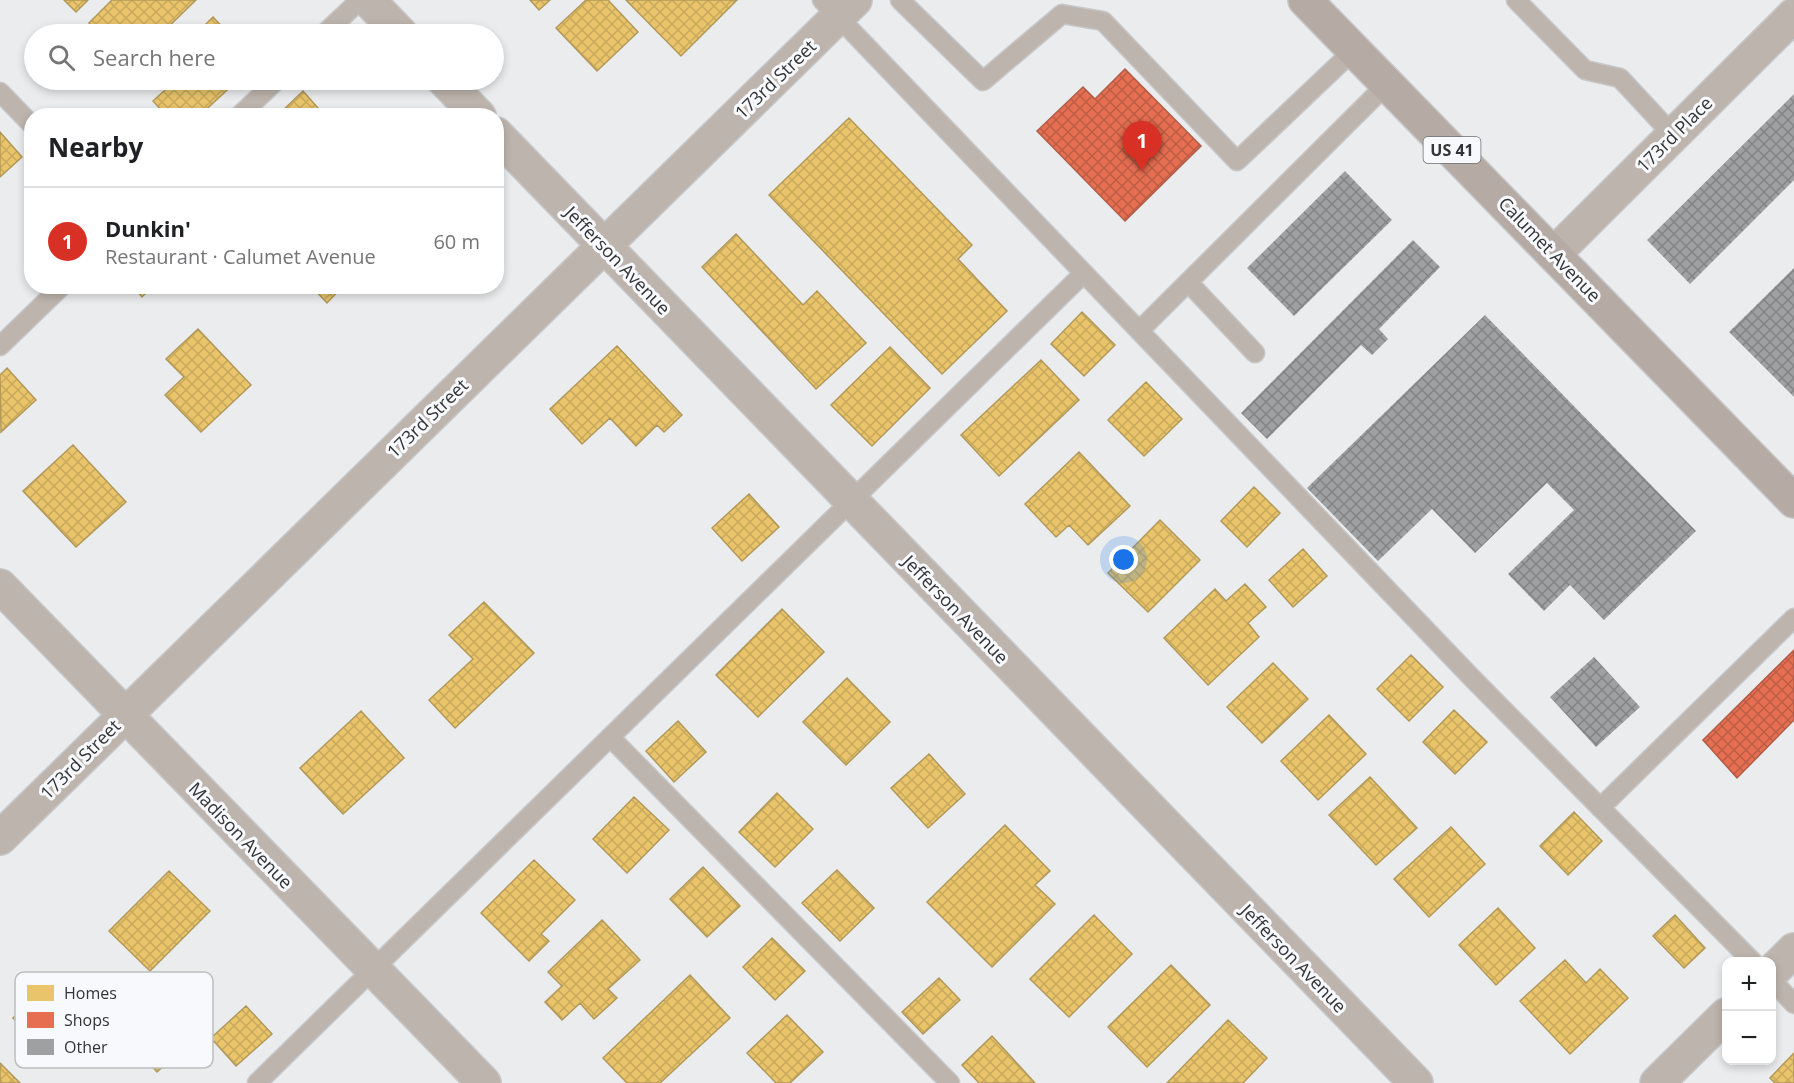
<!DOCTYPE html>
<html lang="en">
<head>
<meta charset="utf-8">
<style>
  :root { --surface:#fff; --page:#f2f2f2; --text:#202124; --muted:#757577; --line:#e0e0e0; --accent:#d93025 }
  body { margin:0; font-family:"Open Sans",sans-serif; background:var(--page); color:var(--text) }
  .controls { position:absolute; right:18px; bottom:18px; display:grid; overflow:hidden; border-radius:12px; box-shadow:0 3px 9px #0003 }
  .controls button { width:54px; height:54px; display:grid; place-items:center; padding:0; border:0; border-bottom:2px solid var(--line); background:var(--surface); color:var(--text); font:30px sans-serif }
  .you { position:absolute; left:1124px; top:560px; width:21px; height:21px; margin:-15px; border:4px solid #fff; border-radius:50%; background:#1a73e8; box-shadow:0 0 0 9px #1a73e833 }
  .badge { display:grid; place-items:center; width:39px; height:39px; border-radius:50%; background:var(--accent); color:#fff; font-size:20px; font-weight:700 }
  .pin { position:absolute; translate:-50% -50px; filter:drop-shadow(0 2px 3px #0008) }
  .pin::after { content:''; position:absolute; top:32px; width:21px; height:18px; background:inherit; clip-path:polygon(0 0,100% 0,50% 100%) }
  .list { margin:0; padding:0; list-style:none }
  h2 { display:flex; justify-content:space-between; align-items:center; height:78px; margin:0; padding:0 24px; font-size:26px }
  h2 small { font-size:20px; font-weight:400; color:var(--muted) }
  .list li { display:grid; grid-template-columns:39px 1fr auto; gap:18px; align-items:center; box-sizing:border-box; height:108px; padding:0 24px; border-top:2px solid var(--line) }
  .list b { display:block; font-size:22px; white-space:nowrap }
  .list p { margin:0; font-size:20px; white-space:nowrap; color:var(--muted) }
  .list em { font-size:20px; font-style:normal; color:var(--muted) }
  .icon { flex:none; width:33px; height:33px; fill:none; stroke:currentColor; stroke-width:2; stroke-linecap:round; stroke-linejoin:round }
  .map { position:relative; flex:none; width:1794px; height:1083px; overflow:hidden }
  .search { position:absolute; background:var(--surface); box-shadow:0 3px 9px #0003; left:24px; top:24px; width:480px; height:66px; display:flex; align-items:center; gap:15px; box-sizing:border-box; padding:0 21px; border-radius:33px; color:var(--muted); font-size:22px }
  .panel { position:absolute; background:var(--surface); box-shadow:0 3px 9px #0003; left:24px; top:108px; width:480px; height:186px; border-radius:24px }
  .map>svg:first-child { display:block }
  .homes { fill:url(#homes-cross-hatch); stroke:#b2995a; stroke-width:1.5 }
  .shops { fill:url(#shops-cross-hatch); stroke:#b15d49; stroke-width:1.5 }
  .building { fill:url(#building-cross-hatch) }
  .lines { fill:none; stroke-linecap:round; stroke-linejoin:round }
  .service-casing { stroke:#c6c7c8; stroke-width:21 }
  .minor-casing { stroke:#c6c7c8; stroke-width:36 }
  .tertiary-casing { stroke:#c6c7c8; stroke-width:36 }
  .primary-casing { stroke:#c6c7c8; stroke-width:36 }
  .service { stroke:#bdb4ad; stroke-width:18 }
  .minor { stroke:#bdb4ad; stroke-width:33 }
  .tertiary { stroke:#bdb4ad; stroke-width:33 }
  .primary { stroke:#b5aba4; stroke-width:33 }
  .labels { text-anchor:middle; dominant-baseline:central; stroke-width:6; stroke-linejoin:round; paint-order:stroke }
  .shield { fill:#f7f9fc; stroke:#6e6f71; stroke-width:1.5 }
  .shield-label { font-size:16px; font-weight:bold; fill:#333435 }
  .street-label { font-size:18px; fill:#333435; stroke:#f7f9fc }
  .key { fill:#f7f9fc; stroke:#bcbec0; stroke-width:1.5 }
  .key-label { font-size:16px; fill:#333435 }
</style>
</head>
<body>
<div class="map">
<svg width="1794" height="1083" viewBox="0 0 1794 1083">
  <defs>
    <pattern id="homes-cross-hatch" width="8" height="8" patternUnits="userSpaceOnUse" patternTransform="scale(1.5)"><rect width="8" height="8" fill="#e9c46a"/><path d="M0 0l8 8M0 8l8-8" fill="none" stroke="#c8a95c"/></pattern>
    <pattern id="shops-cross-hatch" width="8" height="8" patternUnits="userSpaceOnUse" patternTransform="scale(1.5)"><rect width="8" height="8" fill="#e76f51"/><path d="M0 0l8 8M0 8l8-8" fill="none" stroke="#bc5c44"/></pattern>
    <pattern id="building-cross-hatch" width="8" height="8" patternUnits="userSpaceOnUse" patternTransform="scale(1.5)"><rect width="8" height="8" fill="#9fa0a1"/><path d="M0 0l8 8M0 8l8-8" fill="none" stroke="#828384"/></pattern>
  </defs>
  <rect width="100%" height="100%" fill="#eaecee"/>
  <path class="homes" d="M 64,0 L 88,0 L 76,12 Z
    M 112,0 L 196,0 L 161,34 L 101,34 L 89,23 Z
    M 530,0 L 550,0 L 539,10 Z
    M 586,0 L 608,0 L 638,32 L 597,71 L 556,28 Z
    M 626,0 L 737,0 L 681,56 Z
    M 213,17 L 229,34 L 196,34 Z
    M 176,80 L 238,80 L 199,116 L 167,116 L 153,101 Z
    M 303,91 L 325,116 L 277,116 Z
    M 849,118 L 972,245 L 958,259 L 1007,311 L 942,374 L 769,195 Z
    M 0,132 L 22,157 L 0,177 Z
    M 736,234 L 803,305 L 817,291 L 866,343 L 816,389 L 702,267 Z
    M 133,286 L 153,286 L 142,297 Z
    M 311,286 L 343,286 L 327,303 Z
    M 1082,312 L 1115,345 L 1084,376 L 1051,344 Z
    M 198,329 L 251,385 L 201,432 L 165,395 L 184,377 L 166,359 Z
    M 617,346 L 682,415 L 664,432 L 657,425 L 636,446 L 610,418 L 582,444 L 550,409 Z
    M 890,347 L 930,388 L 872,446 L 831,405 Z
    M 1041,360 L 1079,400 L 999,476 L 961,435 Z
    M 7,368 L 36,400 L 1,432 L 0,375 Z
    M 1146,382 L 1182,419 L 1144,456 L 1108,420 Z
    M 73,445 L 126,502 L 76,547 L 23,491 Z
    M 1079,452 L 1130,506 L 1088,545 L 1069,525 L 1056,537 L 1025,504 Z
    M 1254,487 L 1280,513 L 1247,547 L 1221,521 Z
    M 749,494 L 779,527 L 742,561 L 712,528 Z
    M 1160,520 L 1200,560 L 1148,612 L 1108,573 Z
    M 1303,549 L 1327,576 L 1293,607 L 1269,580 Z
    M 1245,584 L 1266,607 L 1248,623 L 1259,637 L 1208,685 L 1164,638 L 1215,589 L 1226,601 Z
    M 484,602 L 534,653 L 455,728 L 429,700 L 473,659 L 449,635 Z
    M 782,609 L 824,652 L 758,717 L 716,675 Z
    M 1411,655 L 1443,687 L 1409,721 L 1377,689 Z
    M 1273,663 L 1308,699 L 1262,743 L 1227,707 Z
    M 847,678 L 890,722 L 846,765 L 803,722 Z
    M 1454,710 L 1487,742 L 1455,774 L 1423,742 Z
    M 361,711 L 404,758 L 343,814 L 300,768 Z
    M 1329,715 L 1366,754 L 1318,800 L 1281,761 Z
    M 678,721 L 706,752 L 674,782 L 646,751 Z
    M 929,754 L 965,794 L 928,828 L 891,788 Z
    M 1370,777 L 1417,828 L 1376,865 L 1329,815 Z
    M 777,793 L 813,829 L 775,867 L 739,832 Z
    M 634,797 L 669,830 L 627,873 L 593,839 Z
    M 1574,812 L 1602,841 L 1568,875 L 1540,846 Z
    M 1005,825 L 1050,871 L 1035,885 L 1055,904 L 992,967 L 927,902 Z
    M 1451,827 L 1485,864 L 1429,917 L 1394,879 Z
    M 534,860 L 575,900 L 541,934 L 549,941 L 529,961 L 481,913 Z
    M 703,867 L 740,906 L 707,937 L 670,899 Z
    M 837,870 L 874,908 L 840,941 L 802,903 Z
    M 169,871 L 210,911 L 150,971 L 109,931 Z
    M 1498,908 L 1535,948 L 1496,985 L 1459,945 Z
    M 1094,915 L 1132,954 L 1069,1017 L 1030,979 Z
    M 1675,915 L 1705,948 L 1684,968 L 1653,936 Z
    M 602,920 L 640,960 L 608,989 L 617,998 L 594,1019 L 580,1003 L 562,1020 L 545,1002 L 562,986 L 548,972 Z
    M 772,938 L 805,971 L 775,1000 L 743,967 Z
    M 1565,960 L 1586,983 L 1600,969 L 1628,998 L 1570,1054 L 1520,1001 Z
    M 1171,965 L 1210,1005 L 1147,1067 L 1108,1027 Z
    M 58,975 L 117,1038 L 88,1065 L 75,1051 L 59,1066 L 13,1018 Z
    M 690,975 L 730,1018 L 660,1083 L 627,1083 L 603,1058 Z
    M 939,978 L 960,1000 L 923,1034 L 902,1012 Z
    M 161,1004 L 193,1040 L 157,1072 L 125,1036 Z
    M 246,1006 L 272,1034 L 236,1066 L 211,1038 Z
    M 787,1015 L 823,1052 L 790,1083 L 776,1083 L 747,1053 Z
    M 1228,1020 L 1267,1058 L 1243,1083 L 1167,1083 Z
    M 992,1036 L 1035,1083 L 979,1083 L 962,1065 Z
    M 1794,1053 L 1794,1083 L 1775,1083 L 1770,1078 Z
    M 0,1063 L 20,1083 L 0,1083 Z"/>
  <path class="shops" d="M 1125,69 L 1201,146 L 1125,221 L 1037,131 L 1083,87 L 1095,99 Z
    M 1794,650 L 1794,720 L 1737,778 L 1703,740 Z"/>
  <path class="building" d="M 1794,94 L 1794,180 L 1690,284 L 1647,240 Z
    M 1345,171 L 1392,220 L 1294,316 L 1247,268 Z
    M 1413,240 L 1440,267 L 1379,329 L 1388,339 L 1372,355 L 1361,345 L 1267,439 L 1241,413 Z
    M 1794,268 L 1794,397 L 1729,332 Z
    M 1485,315 L 1696,531 L 1604,620 L 1570,585 L 1544,611 L 1508,574 L 1574,510 L 1547,483 L 1475,553 L 1432,509 L 1378,561 L 1307,488 Z
    M 1594,657 L 1640,707 L 1596,747 L 1550,697 Z"/>
  <g class="lines">
    <g class="service-casing">
      <path id="service" d="M 822,0 L 1473,679 L 1753,962
        M 900,0 L 983,81 L 1062,14 L 1103,21 L 1237,161 L 1354,50
        M 1516,0 L 1585,70 L 1620,78 L 1673,135
        M 324,34 L 360,0
        M 0,92 L 32,125
        M 239,116 L 277,80
        M 1188,282 L 1255,353
        M 1139,331 L 1387,84
        M 0,346 L 62,286
        M 610,737 L 950,1083
        M 1600,808 L 1794,618
        M 1772,980 L 1794,1004
        M 257,1083 L 1084,273"/>
    </g>
    <g class="minor-casing">
      <path id="minor" d="M 368,0 L 401,34
        M 444,80 L 479,116
        M 496,134 L 1416,1083
        M 1555,253 L 1794,15
        M 0,586 L 484,1083
        M 1772,972 L 1794,950
        M 1657,1083 L 1726,1015"/>
    </g>
    <g class="tertiary-casing">
      <path id="tertiary" d="M 0,838 L 855,0"/>
    </g>
    <g class="primary-casing">
      <path id="primary" d="M 1305,0 L 1794,501"/>
    </g>
    <use href="#service" class="service"/>
    <use href="#minor" class="minor"/>
    <use href="#tertiary" class="tertiary"/>
    <use href="#primary" class="primary"/>
  </g>
  <g class="labels">
    <rect class="shield" x="1423.5" y="137" width="57" height="26" rx="4.5"/>
    <g class="shield-label">
      <text x="1452" y="150">US 41</text>
    </g>
    <g class="street-label">
      <text transform="translate(775 79) rotate(-44)">173rd Street</text>
      <text transform="translate(1674 134) rotate(-45)">173rd Place</text>
      <text transform="translate(1550 249) rotate(46)">Calumet Avenue</text>
      <text transform="translate(618 260) rotate(46)">Jefferson Avenue</text>
      <text transform="translate(427 418) rotate(-44)">173rd Street</text>
      <text transform="translate(956 609) rotate(46)">Jefferson Avenue</text>
      <text transform="translate(80 759) rotate(-45)">173rd Street</text>
      <text transform="translate(241 835) rotate(46)">Madison Avenue</text>
      <text transform="translate(1294 958) rotate(46)">Jefferson Avenue</text>
    </g>
  </g>
  <rect x="15" y="972" width="198" height="96" rx="9" class="key"/>
  <rect x="27" y="985" width="27" height="16" fill="#e9c46a"/>
  <rect x="27" y="1012" width="27" height="16" fill="#e76f51"/>
  <rect x="27" y="1039" width="27" height="16" fill="#9fa0a1"/>
  <g class="key-label">
    <text x="64" y="999">Homes</text>
    <text x="64" y="1026">Shops</text>
    <text x="64" y="1053">Other</text>
  </g>
</svg>
<div class="controls">
<button>+</button>
<button>−</button>
</div>
<div class="you"></div>
<div class="pin badge" style="left:1142px;top:171px">1</div>
<div class="search"><svg class="icon" aria-label="search" viewBox="0 0 24 24"><circle cx="10" cy="10" r="6"/><path d="M15 15l6 6"/></svg>Search here</div>
<section class="panel">
<h2>Nearby<small></small></h2>
<ul class="list">
<li><span class="badge">1</span><div><b>Dunkin'</b><p>Restaurant · Calumet Avenue</p></div><em>60 m</em></li>
</ul>
</section>
</div>
</body>
</html>
